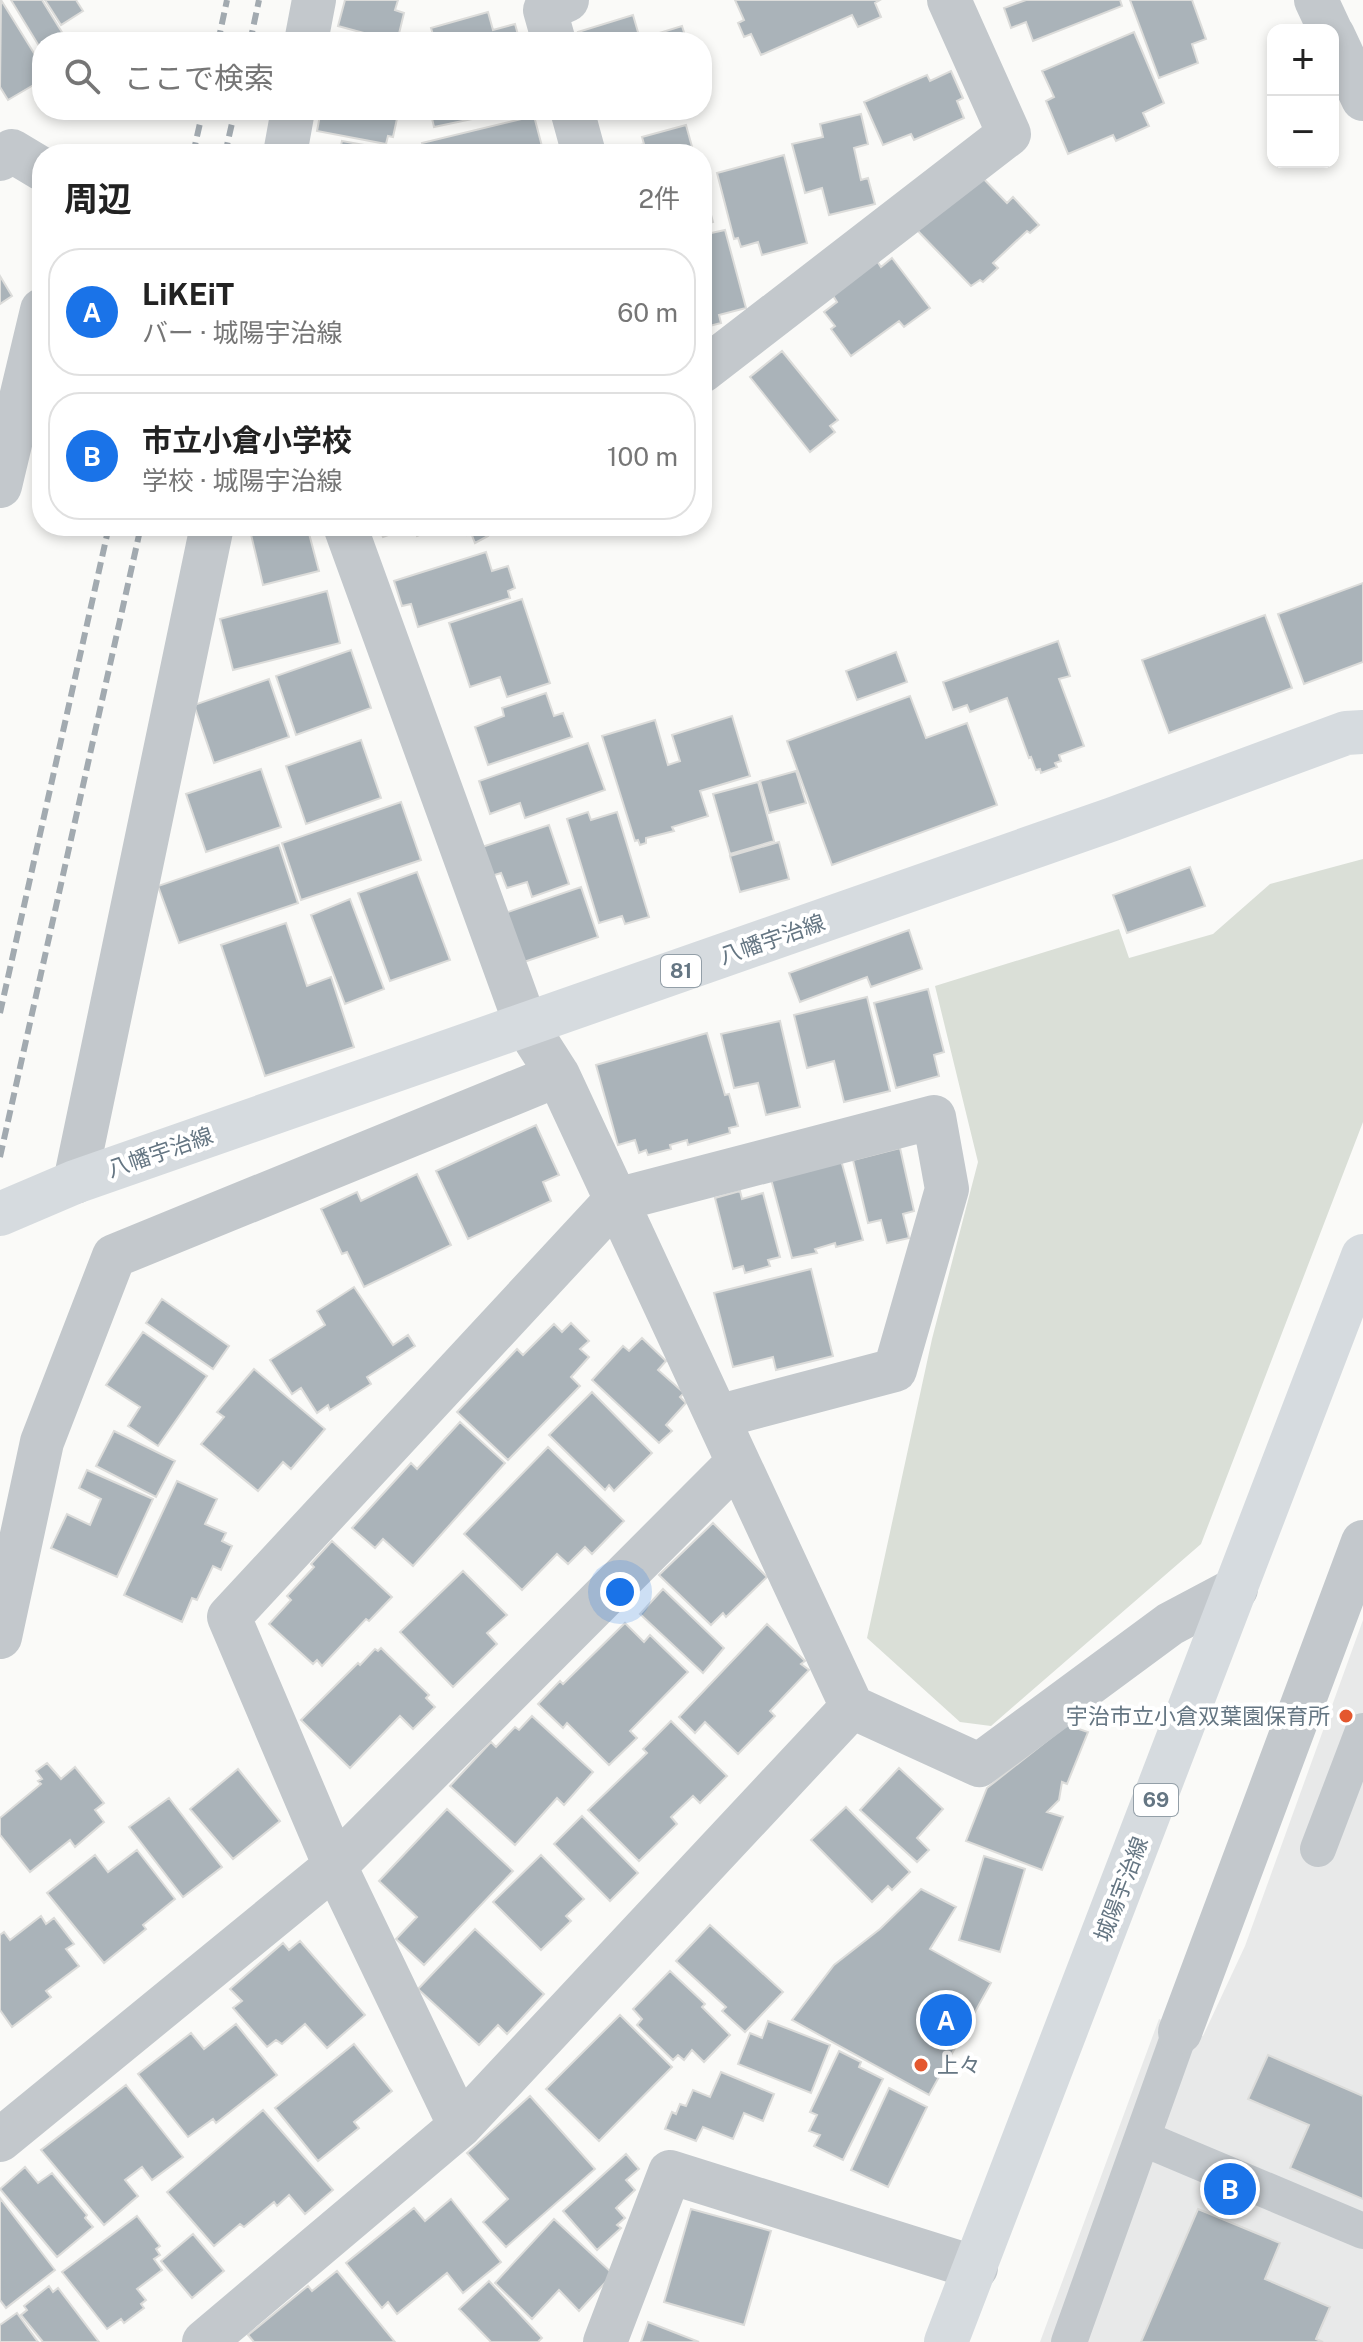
<!DOCTYPE html>
<html lang="ja">
<head>
<meta charset="utf-8">
<style>
  :root { --surface:#fff; --page:#f6f6f6; --text:#222; --muted:#767676; --line:#e0e0e0; --accent:#1a73e8 }
  body { margin:0; font-family:"Public Sans","Noto Sans JP",sans-serif; background:var(--page); color:var(--text) }
  .controls { position:absolute; right:24px; top:24px; display:grid; overflow:hidden; border-radius:16px; box-shadow:0 4px 12px #0003 }
  .controls button { width:72px; height:72px; display:grid; place-items:center; padding:0; border:0; border-bottom:2px solid var(--line); background:var(--surface); color:var(--text); font:40px sans-serif }
  .you { position:absolute; left:620px; top:1592px; width:28px; height:28px; margin:-20px; border:6px solid #fff; border-radius:50%; background:#1a73e8; box-shadow:0 0 0 12px #1a73e833 }
  .badge { display:grid; place-items:center; width:52px; height:52px; border-radius:50%; background:var(--accent); color:#fff; font-size:26px; font-weight:700 }
  .pin { position:absolute; translate:-50% -50%; border:4px solid #fff; box-shadow:0 2px 8px #0006 }
  .list { margin:0; padding:0; list-style:none }
  h2 { display:flex; justify-content:space-between; align-items:center; height:104px; margin:0; padding:0 32px; font-size:34px }
  h2 small { font-size:26px; font-weight:400; color:var(--muted) }
  .list li { display:grid; grid-template-columns:52px 1fr auto; gap:24px; align-items:center; box-sizing:border-box; height:128px; margin:0 16px 16px; padding:0 16px; border:2px solid var(--line); border-radius:32px }
  .list b { display:block; font-size:30px; white-space:nowrap }
  .list p { margin:0; font-size:26px; white-space:nowrap; color:var(--muted) }
  .list em { font-size:26px; font-style:normal; color:var(--muted) }
  .icon { flex:none; width:44px; height:44px; fill:none; stroke:currentColor; stroke-width:2; stroke-linecap:round; stroke-linejoin:round }
  .map { position:relative; flex:none; width:1363px; height:2342px; overflow:hidden }
  .search { position:absolute; background:var(--surface); box-shadow:0 4px 12px #0003; left:32px; top:32px; width:680px; height:88px; display:flex; align-items:center; gap:20px; box-sizing:border-box; padding:0 28px; border-radius:32px; color:var(--muted); font-size:30px }
  .panel { position:absolute; background:var(--surface); box-shadow:0 4px 12px #0003; left:32px; top:144px; width:680px; height:392px; border-radius:32px }
  .map>svg:first-child { display:block }
  .built { fill:#e8e9e9 }
  .green { fill:#dadfd7 }
  .building { fill:#aab3b9; stroke:#dcdcda; stroke-width:2 }
  .lines { fill:none; stroke-linecap:round; stroke-linejoin:round }
  .service { stroke:#c3c8cc; stroke-width:36 }
  .minor { stroke:#c3c8cc; stroke-width:44 }
  .primary { stroke:#d6dbdf; stroke-width:44 }
  .rail { stroke:#a2aab0; stroke-width:6; stroke-dasharray:12 6; stroke-linecap:butt }
  .poi-dot { fill:#e4572e; stroke:#fff; stroke-width:3 }
  .labels { text-anchor:middle; dominant-baseline:central; stroke-width:8; stroke-linejoin:round; paint-order:stroke }
  .shield { fill:#fff; stroke:#939fa8; stroke-width:2 }
  .shield-label { font-size:20px; font-weight:bold; fill:#657683 }
  .street-label { font-size:22px; fill:#657683; stroke:#fff }
  .poi-label { font-size:22px; fill:#657683; stroke:#fff; text-anchor:end }
</style>
</head>
<body>
<div class="map">
<svg width="1363" height="2342" viewBox="0 0 1363 2342">
  <rect width="100%" height="100%" fill="#fafaf8"/>
  <path class="built" d="M 1363,1620 L 1363,2342 L 1040,2342 L 1159,2019 L 1203,2036 L 1245,1946 Z"/>
  <path class="green" d="M 1363,859 L 1363,1122 L 1201,1544 L 991,1726 L 960,1722 L 867,1638 L 932,1339 L 978,1162 L 935,986 L 1119,929 L 1129,958 L 1213,934 L 1270,884 Z"/>
  <path class="building" d="M 1,0 L 42,66 L 42,80 L 8,100 L 0,87 Z
    M 11,0 L 42,0 L 68,42 L 42,42 L 42,51 Z
    M 45,0 L 76,0 L 83,11 L 61,25 Z
    M 345,0 L 398,0 L 395,10 L 404,13 L 397,42 L 338,26 Z
    M 735,0 L 880,0 L 875,3 L 881,17 L 858,27 L 852,15 L 761,55 L 751,34 L 744,37 L 738,23 L 744,20 Z
    M 1026,0 L 1120,0 L 1122,6 L 1033,41 L 1026,22 L 1011,28 L 1004,8 Z
    M 1130,0 L 1192,0 L 1206,39 L 1192,44 L 1198,63 L 1159,78 Z
    M 488,12 L 493,30 L 515,24 L 520,42 L 435,42 L 431,28 Z
    M 633,15 L 640,39 L 682,26 L 687,42 L 581,42 L 578,32 Z
    M 1134,32 L 1164,103 L 1143,113 L 1149,126 L 1116,141 L 1113,135 L 1068,154 L 1046,101 L 1054,97 L 1042,71 Z
    M 362,37 L 386,42 L 361,42 Z
    M 951,71 L 963,98 L 957,101 L 964,118 L 914,140 L 911,134 L 883,145 L 864,102 L 927,75 L 930,81 Z
    M 321,110 L 346,115 L 347,110 L 391,110 L 391,113 L 398,114 L 393,137 L 388,136 L 386,144 L 317,131 Z
    M 430,110 L 515,110 L 434,127 Z
    M 861,114 L 868,144 L 854,148 L 861,180 L 868,178 L 875,204 L 829,215 L 822,188 L 805,193 L 792,144 L 823,137 L 820,124 Z
    M 534,116 L 544,154 L 425,154 L 422,143 Z
    M 686,125 L 694,154 L 611,154 L 644,144 L 642,137 Z
    M 342,141 L 392,150 L 391,154 L 339,154 Z
    M 784,155 L 807,243 L 762,255 L 758,242 L 741,247 L 738,238 L 734,239 L 717,173 Z
    M 976,171 L 1007,203 L 1013,197 L 1039,225 L 1030,233 L 1027,231 L 993,263 L 998,268 L 983,282 L 980,280 L 971,286 L 915,228 Z
    M 702,182 L 713,222 L 702,225 Z
    M 725,230 L 746,308 L 719,315 L 721,323 L 702,328 L 702,235 Z
    M 892,258 L 930,308 L 904,327 L 899,321 L 851,356 L 831,329 L 835,326 L 824,312 L 837,302 L 832,294 L 877,261 L 881,267 Z
    M 0,276 L 12,296 L 0,304 Z
    M 782,351 L 838,420 L 830,426 L 835,432 L 810,452 L 750,377 Z
    M 249,526 L 307,526 L 319,571 L 263,585 Z
    M 378,526 L 440,526 L 440,527 L 417,536 L 413,526 L 383,537 Z
    M 462,526 L 491,526 L 484,529 L 488,536 L 475,543 L 471,533 L 467,535 Z
    M 486,552 L 492,571 L 508,566 L 515,588 L 508,591 L 510,598 L 418,627 L 411,604 L 402,606 L 394,581 Z
    M 1363,583 L 1363,662 L 1304,684 L 1278,614 Z
    M 327,591 L 340,643 L 233,670 L 220,619 Z
    M 522,599 L 550,683 L 507,697 L 500,677 L 470,687 L 449,623 Z
    M 1265,615 L 1292,688 L 1169,733 L 1142,660 Z
    M 1058,641 L 1070,676 L 1059,679 L 1084,746 L 1059,755 L 1061,761 L 1055,763 L 1057,767 L 1041,773 L 1040,769 L 1036,770 L 1031,757 L 1029,758 L 1007,698 L 970,712 L 967,705 L 953,710 L 943,682 Z
    M 351,650 L 371,708 L 296,735 L 276,676 Z
    M 896,652 L 907,682 L 857,700 L 846,671 Z
    M 269,679 L 289,737 L 214,763 L 194,705 Z
    M 546,693 L 554,716 L 563,713 L 572,737 L 488,765 L 475,727 L 504,716 L 502,708 Z
    M 910,696 L 926,738 L 967,723 L 997,805 L 832,865 L 787,741 Z
    M 732,716 L 750,776 L 700,791 L 708,816 L 672,827 L 674,831 L 646,838 L 646,843 L 640,845 L 638,840 L 635,841 L 602,736 L 655,720 L 668,765 L 680,761 L 672,735 Z
    M 361,740 L 381,798 L 306,824 L 286,766 Z
    M 588,743 L 605,790 L 525,818 L 520,803 L 490,814 L 479,781 Z
    M 261,769 L 281,827 L 206,852 L 186,794 Z
    M 796,771 L 806,803 L 769,813 L 760,781 Z
    M 758,782 L 774,841 L 730,854 L 713,794 Z
    M 401,802 L 421,860 L 301,900 L 282,843 Z
    M 588,812 L 591,820 L 617,812 L 649,917 L 625,924 L 622,916 L 599,923 L 567,819 Z
    M 549,825 L 569,884 L 532,897 L 527,882 L 507,888 L 501,873 L 488,877 L 479,848 Z
    M 779,842 L 789,879 L 740,892 L 730,856 Z
    M 279,845 L 298,903 L 179,943 L 158,886 Z
    M 1190,867 L 1205,906 L 1127,933 L 1113,895 Z
    M 417,872 L 450,960 L 390,981 L 358,893 Z
    M 581,887 L 598,937 L 518,964 L 502,914 Z
    M 350,899 L 384,989 L 345,1004 L 311,915 Z
    M 286,923 L 307,986 L 331,977 L 354,1047 L 265,1076 L 221,945 Z
    M 909,930 L 922,969 L 871,987 L 867,977 L 800,1002 L 789,973 Z
    M 928,989 L 944,1052 L 934,1055 L 939,1076 L 896,1088 L 874,1003 Z
    M 867,997 L 890,1091 L 844,1102 L 834,1061 L 807,1068 L 794,1015 Z
    M 780,1021 L 800,1107 L 766,1115 L 758,1083 L 734,1088 L 721,1034 Z
    M 707,1033 L 725,1095 L 729,1094 L 738,1126 L 729,1128 L 730,1133 L 688,1145 L 687,1140 L 670,1145 L 671,1149 L 648,1155 L 646,1150 L 639,1153 L 635,1140 L 618,1145 L 596,1065 Z
    M 536,1125 L 559,1175 L 543,1182 L 551,1201 L 468,1239 L 436,1171 Z
    M 900,1148 L 914,1211 L 903,1214 L 909,1238 L 887,1243 L 881,1220 L 868,1223 L 853,1160 Z
    M 841,1160 L 863,1240 L 836,1247 L 835,1243 L 815,1249 L 817,1253 L 792,1258 L 771,1179 Z
    M 417,1174 L 451,1245 L 364,1287 L 347,1252 L 342,1254 L 321,1209 L 357,1192 L 361,1201 Z
    M 740,1191 L 742,1199 L 763,1193 L 780,1257 L 768,1260 L 770,1266 L 745,1273 L 743,1266 L 733,1269 L 715,1198 Z
    M 811,1269 L 833,1356 L 776,1370 L 773,1357 L 733,1367 L 714,1293 Z
    M 354,1287 L 393,1345 L 408,1335 L 415,1346 L 367,1377 L 371,1384 L 330,1410 L 328,1405 L 317,1413 L 301,1388 L 292,1394 L 270,1360 L 325,1325 L 317,1311 Z
    M 162,1299 L 229,1346 L 213,1369 L 146,1323 Z
    M 571,1323 L 589,1341 L 580,1349 L 589,1357 L 571,1377 L 580,1386 L 508,1460 L 457,1412 L 517,1349 L 523,1355 L 554,1324 L 562,1332 Z
    M 143,1332 L 207,1376 L 158,1446 L 128,1426 L 140,1407 L 106,1385 Z
    M 642,1338 L 666,1361 L 658,1370 L 684,1393 L 680,1397 L 686,1403 L 666,1425 L 672,1431 L 659,1443 L 592,1380 L 623,1346 L 629,1351 Z
    M 254,1369 L 325,1429 L 291,1469 L 283,1462 L 258,1491 L 201,1444 L 224,1417 L 217,1412 Z
    M 592,1392 L 652,1453 L 614,1491 L 609,1485 L 605,1490 L 549,1435 Z
    M 460,1422 L 505,1463 L 413,1566 L 383,1539 L 375,1548 L 352,1528 L 411,1463 L 417,1469 Z
    M 114,1431 L 175,1461 L 156,1497 L 96,1466 Z
    M 548,1447 L 624,1521 L 592,1554 L 585,1547 L 568,1564 L 557,1554 L 522,1590 L 464,1534 Z
    M 87,1470 L 153,1499 L 117,1577 L 51,1548 L 67,1514 L 90,1525 L 101,1499 L 79,1488 Z
    M 177,1481 L 217,1499 L 205,1524 L 226,1533 L 222,1541 L 232,1546 L 221,1570 L 213,1566 L 197,1600 L 192,1598 L 182,1622 L 124,1595 Z
    M 713,1523 L 767,1577 L 726,1617 L 723,1613 L 711,1625 L 659,1575 Z
    M 332,1541 L 392,1597 L 369,1621 L 366,1619 L 322,1666 L 317,1660 L 313,1664 L 269,1624 L 291,1600 L 287,1596 L 314,1567 L 311,1564 Z
    M 463,1571 L 507,1615 L 487,1633 L 497,1644 L 453,1687 L 400,1632 Z
    M 663,1589 L 724,1648 L 703,1673 L 640,1614 Z
    M 625,1623 L 644,1642 L 650,1635 L 688,1672 L 630,1731 L 637,1738 L 609,1765 L 567,1723 L 563,1728 L 538,1704 L 560,1681 L 563,1684 Z
    M 767,1624 L 805,1661 L 801,1664 L 809,1670 L 770,1711 L 775,1716 L 738,1754 L 705,1722 L 695,1733 L 679,1717 Z
    M 381,1648 L 429,1695 L 426,1698 L 435,1707 L 413,1729 L 400,1716 L 350,1768 L 301,1720 L 358,1663 L 360,1665 L 375,1649 L 378,1651 Z
    M 532,1716 L 593,1772 L 564,1805 L 557,1798 L 515,1845 L 450,1786 L 491,1742 L 496,1747 L 515,1727 L 519,1730 Z
    M 671,1721 L 727,1776 L 700,1803 L 693,1796 L 671,1817 L 677,1824 L 639,1861 L 588,1810 L 647,1753 L 643,1749 Z
    M 1067,1725 L 1088,1732 L 1067,1784 L 1062,1782 L 1059,1800 L 1047,1812 L 1063,1817 L 1042,1870 L 966,1841 L 987,1788 Z
    M 47,1763 L 61,1779 L 75,1767 L 104,1803 L 95,1810 L 104,1822 L 75,1847 L 70,1840 L 30,1872 L 0,1835 L 0,1818 L 41,1784 L 38,1781 L 42,1779 L 36,1771 Z
    M 899,1768 L 943,1809 L 917,1838 L 929,1850 L 917,1862 L 860,1810 Z
    M 238,1769 L 280,1821 L 233,1859 L 190,1809 Z
    M 169,1798 L 222,1867 L 183,1897 L 129,1827 Z
    M 846,1807 L 910,1872 L 892,1890 L 888,1886 L 872,1902 L 811,1840 Z
    M 447,1809 L 513,1871 L 424,1965 L 396,1939 L 417,1917 L 379,1881 Z
    M 582,1816 L 638,1873 L 610,1901 L 554,1844 Z
    M 137,1850 L 175,1899 L 143,1925 L 146,1929 L 104,1963 L 47,1893 L 95,1855 L 108,1872 Z
    M 541,1855 L 584,1899 L 566,1916 L 571,1921 L 541,1950 L 493,1902 Z
    M 984,1856 L 1025,1869 L 1000,1952 L 959,1940 Z
    M 921,1889 L 956,1907 L 930,1949 L 991,1983 L 929,2095 L 792,2020 L 834,1965 L 880,1929 Z
    M 41,1916 L 46,1924 L 54,1918 L 74,1944 L 66,1949 L 79,1966 L 46,1991 L 51,1997 L 12,2027 L 0,2010 L 0,1935 L 4,1932 L 10,1940 Z
    M 710,1925 L 783,1992 L 745,2032 L 722,2011 L 726,2007 L 676,1961 Z
    M 475,1929 L 544,1994 L 507,2034 L 498,2025 L 479,2045 L 418,1989 Z
    M 300,1941 L 365,2015 L 327,2048 L 305,2024 L 282,2044 L 276,2040 L 267,2047 L 233,2008 L 242,2001 L 230,1989 L 283,1943 L 289,1950 Z
    M 670,1971 L 705,2004 L 702,2007 L 730,2035 L 704,2062 L 692,2050 L 684,2060 L 678,2055 L 673,2060 L 637,2025 L 642,2019 L 633,2009 Z
    M 620,2015 L 672,2067 L 599,2141 L 546,2089 Z
    M 768,2021 L 830,2045 L 811,2093 L 738,2064 L 750,2033 L 762,2038 Z
    M 236,2024 L 277,2075 L 216,2123 L 213,2119 L 188,2137 L 138,2074 L 191,2033 L 204,2049 Z
    M 354,2044 L 392,2091 L 354,2122 L 359,2128 L 318,2161 L 275,2108 Z
    M 839,2051 L 861,2062 L 859,2067 L 883,2079 L 843,2160 L 814,2146 L 820,2135 L 809,2131 L 817,2115 L 810,2112 Z
    M 1268,2055 L 1363,2096 L 1363,2199 L 1290,2168 L 1309,2125 L 1248,2099 Z
    M 721,2072 L 774,2094 L 763,2121 L 744,2113 L 733,2139 L 703,2127 L 696,2141 L 665,2129 L 672,2112 L 676,2114 L 680,2104 L 686,2106 L 693,2090 L 710,2097 Z
    M 126,2085 L 183,2157 L 152,2180 L 142,2167 L 125,2180 L 138,2196 L 104,2225 L 41,2150 Z
    M 889,2088 L 927,2107 L 888,2187 L 851,2170 Z
    M 530,2096 L 595,2169 L 506,2247 L 483,2222 L 508,2199 L 467,2153 Z
    M 263,2110 L 333,2190 L 305,2214 L 289,2195 L 277,2206 L 274,2202 L 244,2227 L 240,2224 L 214,2246 L 167,2192 Z
    M 626,2154 L 639,2169 L 626,2180 L 635,2190 L 616,2208 L 625,2218 L 617,2225 L 621,2228 L 597,2250 L 563,2211 Z
    M 25,2167 L 38,2183 L 52,2173 L 87,2215 L 85,2218 L 93,2227 L 57,2257 L 0,2189 Z
    M 0,2198 L 55,2270 L 6,2308 L 0,2300 Z
    M 451,2199 L 501,2262 L 463,2293 L 447,2273 L 397,2314 L 388,2302 L 382,2308 L 346,2263 L 414,2208 L 425,2221 Z
    M 691,2209 L 771,2231 L 744,2325 L 664,2302 Z
    M 1198,2209 L 1280,2243 L 1265,2279 L 1330,2307 L 1316,2339 L 1323,2342 L 1141,2342 Z
    M 137,2216 L 160,2246 L 156,2249 L 160,2255 L 154,2259 L 162,2270 L 137,2289 L 146,2300 L 141,2304 L 144,2308 L 124,2323 L 121,2319 L 107,2329 L 62,2272 Z
    M 554,2219 L 613,2274 L 579,2311 L 559,2290 L 532,2319 L 495,2283 Z
    M 193,2234 L 224,2271 L 192,2298 L 161,2261 Z
    M 337,2271 L 395,2342 L 254,2342 L 248,2335 L 308,2286 L 312,2291 Z
    M 489,2281 L 542,2338 L 538,2342 L 491,2342 L 459,2309 Z
    M 49,2286 L 53,2292 L 58,2288 L 99,2342 L 43,2342 L 21,2315 L 27,2310 L 24,2306 Z
    M 17,2313 L 38,2342 L 0,2342 L 0,2325 Z
    M 648,2322 L 699,2342 L 641,2342 Z"/>
  <g class="lines">
    <path class="service" d="M 1318,1849 L 1363,1731
      M 1142,2138 L 1363,2231
      M 1069,2342 L 1180,2032"/>
    <path class="minor" d="M 1316,0 L 1330,30
      M 1333,35 L 1363,99
      M 306,42 L 314,0
      M 554,42 L 545,10 L 567,0
      M 572,110 L 584,154
      M 285,154 L 293,110
      M 0,159 L 12,151 L 42,169
      M 702,371 L 1009,134 L 949,0
      M 0,486 L 42,310
      M 75,1182 L 212,526
      M 0,1637 L 42,1442 L 114,1256 L 558,1075
      M 852,1707 L 979,1765 L 1170,1624 L 1236,1589
      M 1180,2032 L 1363,1542
      M 460,2126 L 335,1866 L 738,1462
      M 0,2140 L 335,1866 L 229,1617 L 616,1200 L 934,1117 L 947,1189 L 895,1370 L 717,1417
      M 204,2342 L 460,2126 L 852,1707 L 558,1075 L 526,1025 L 345,526
      M 605,2342 L 670,2172 L 976,2268"/>
    <path class="primary" d="M 0,1214 L 75,1182 L 1113,819 L 1346,733 L 1363,732
      M 946,2342 L 1363,1256"/>
    <path class="rail" d="M 218,42 L 227,0
      M 250,42 L 259,0
      M 193,154 L 203,110
      M 225,154 L 235,110
      M 0,1013 L 109,526
      M 0,1157 L 141,526"/>
  </g>
  <g class="poi-dot">
    <circle cx="1346" cy="1716" r="8"/>
    <circle cx="921" cy="2065" r="8"/>
  </g>
  <g class="labels">
    <g class="shield">
      <rect x="661" y="955" width="40" height="32" rx="6"/>
      <rect x="1134" y="1784" width="44" height="32" rx="6"/>
    </g>
    <g class="shield-label">
      <text x="681" y="971">81</text>
      <text x="1156" y="1800">69</text>
    </g>
    <g class="street-label">
      <text transform="translate(772 939) rotate(-19)">八幡宇治線</text>
      <text transform="translate(160 1152) rotate(-19)">八幡宇治線</text>
      <text transform="translate(1121 1889) rotate(-69)">城陽宇治線</text>
    </g>
    <g class="poi-label">
      <text x="1330" y="1716">宇治市立小倉双葉園保育所</text>
      <text x="937" y="2065" text-anchor="start">上々</text>
    </g>
  </g>
</svg>
<div class="controls">
<button>+</button>
<button>−</button>
</div>
<div class="you"></div>
<div class="pin badge" style="left:946px;top:2020px">A</div>
<div class="pin badge" style="left:1230px;top:2189px">B</div>
<div class="search"><svg class="icon" aria-label="search" viewBox="0 0 24 24"><circle cx="10" cy="10" r="6"/><path d="M15 15l6 6"/></svg>ここで検索</div>
<section class="panel">
<h2>周辺<small>2件</small></h2>
<ul class="list">
<li><span class="badge">A</span><div><b>LiKEiT</b><p>バー · 城陽宇治線</p></div><em>60 m</em></li>
<li><span class="badge">B</span><div><b>市立小倉小学校</b><p>学校 · 城陽宇治線</p></div><em>100 m</em></li>
</ul>
</section>
</div>
</body>
</html>
